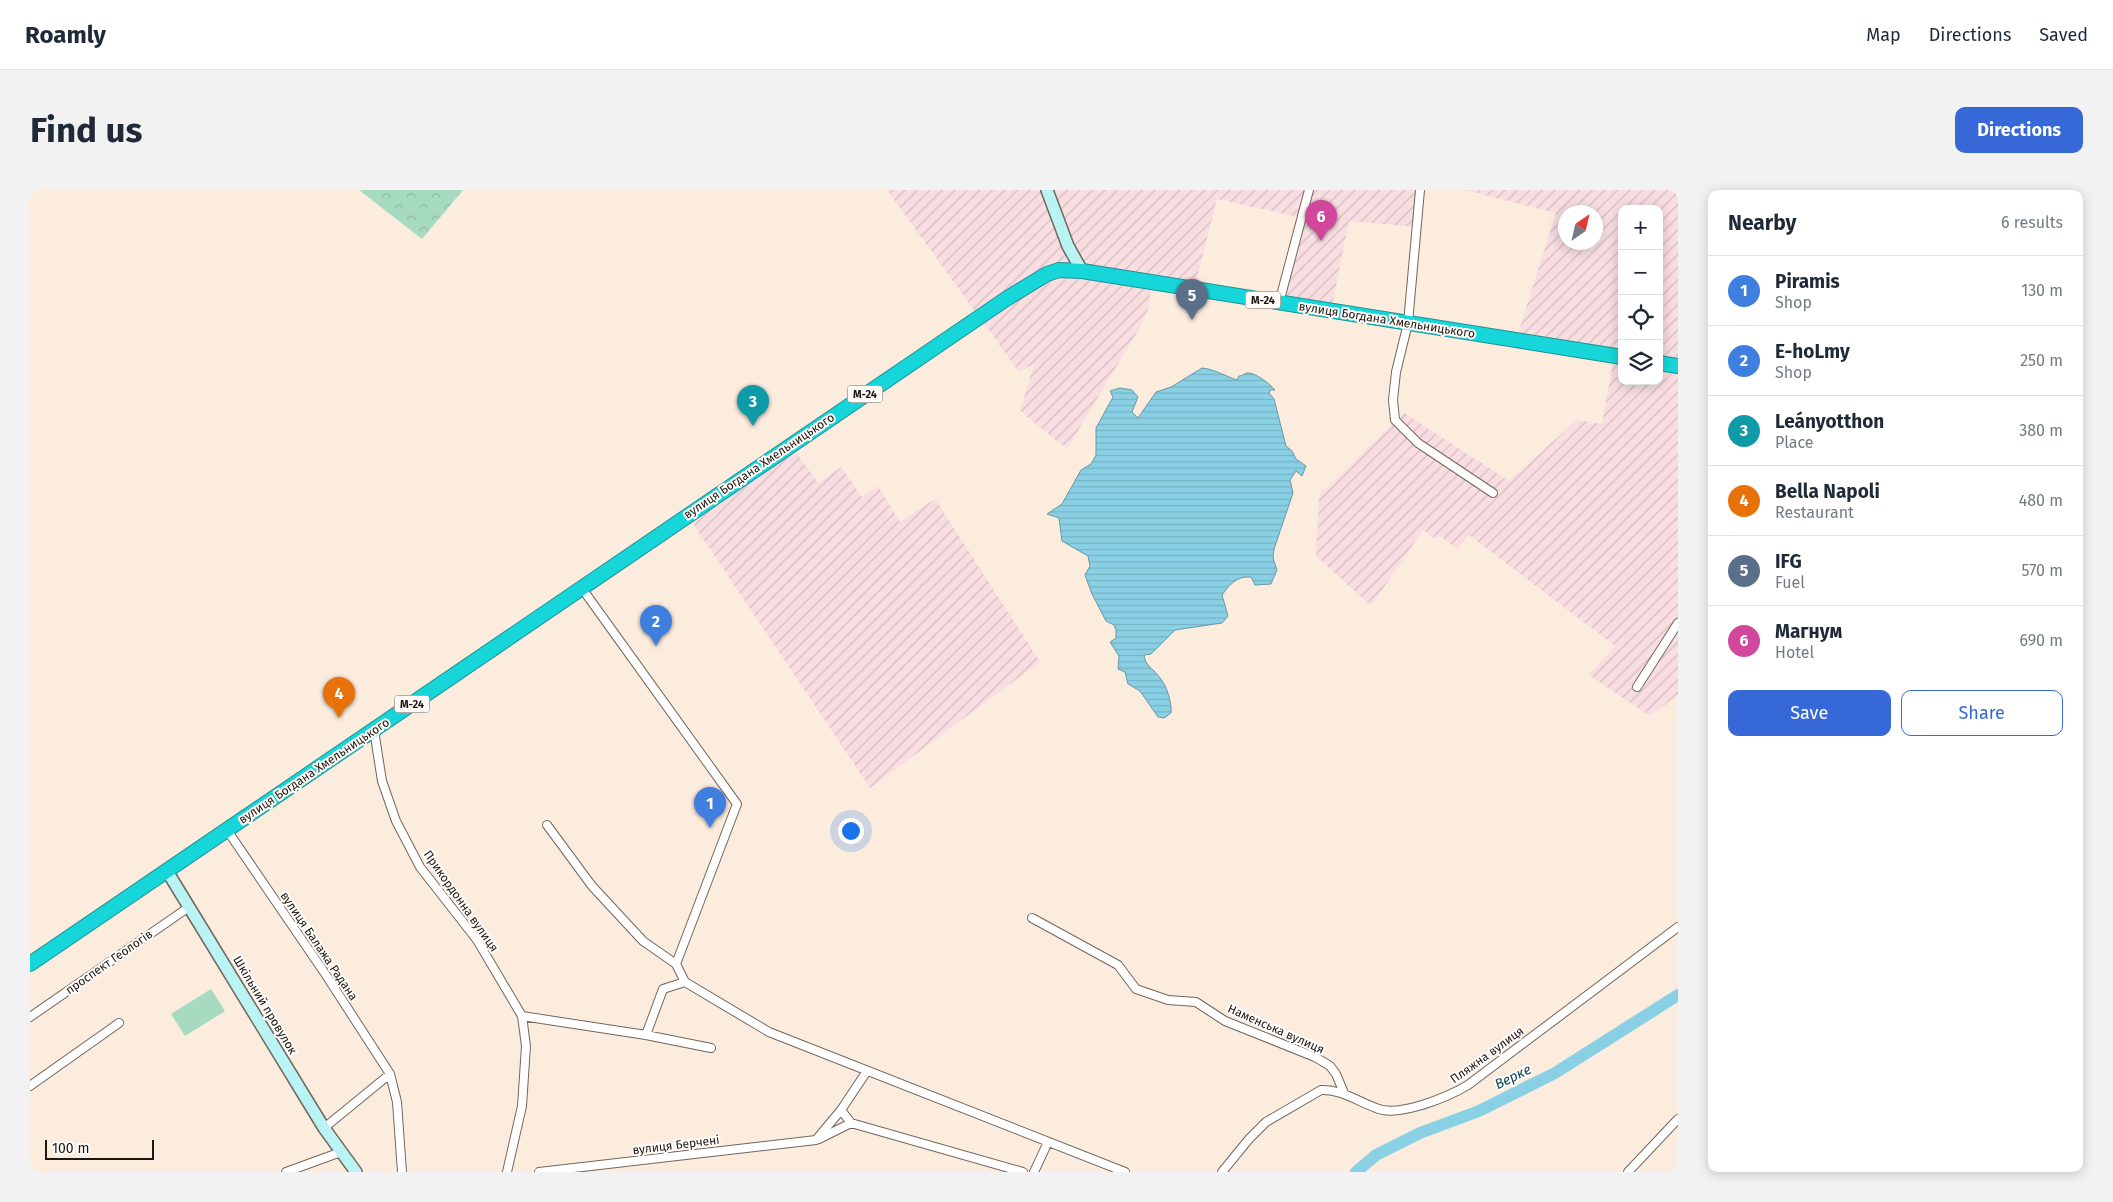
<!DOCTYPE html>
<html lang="en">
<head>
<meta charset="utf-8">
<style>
  :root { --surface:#fff; --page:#f2f2f3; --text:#1f2937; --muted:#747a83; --line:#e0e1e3; --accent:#3668d8 }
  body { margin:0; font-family:"Fira Sans",sans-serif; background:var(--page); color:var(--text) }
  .controls { position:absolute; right:15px; top:15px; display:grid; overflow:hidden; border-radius:10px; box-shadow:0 2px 12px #0003 }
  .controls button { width:45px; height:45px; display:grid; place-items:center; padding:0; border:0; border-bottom:1px solid var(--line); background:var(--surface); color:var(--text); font:25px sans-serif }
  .compass { position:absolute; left:1528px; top:15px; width:45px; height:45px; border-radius:50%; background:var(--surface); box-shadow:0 2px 12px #0003; rotate:34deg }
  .scale { position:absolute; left:15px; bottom:12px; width:109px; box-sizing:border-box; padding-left:5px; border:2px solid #1c1712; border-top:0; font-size:14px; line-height:18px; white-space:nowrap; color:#1c1712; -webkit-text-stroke:4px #fffcf9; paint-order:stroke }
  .you { position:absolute; left:820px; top:640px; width:18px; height:18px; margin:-12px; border:4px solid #fff; border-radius:50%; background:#1a73e8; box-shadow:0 0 0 8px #1a73e833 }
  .badge { display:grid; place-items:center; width:32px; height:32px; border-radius:50%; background:var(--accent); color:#fff; font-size:16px; font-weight:700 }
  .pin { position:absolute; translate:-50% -41px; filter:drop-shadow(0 1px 2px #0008) }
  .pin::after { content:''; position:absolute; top:26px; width:18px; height:15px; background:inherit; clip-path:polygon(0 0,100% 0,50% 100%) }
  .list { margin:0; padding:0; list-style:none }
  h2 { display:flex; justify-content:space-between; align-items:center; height:65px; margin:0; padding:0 20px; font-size:21px }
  h2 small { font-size:16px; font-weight:400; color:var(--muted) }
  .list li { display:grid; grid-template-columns:32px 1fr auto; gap:15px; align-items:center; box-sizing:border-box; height:70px; padding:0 20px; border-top:1px solid var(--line) }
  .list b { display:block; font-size:19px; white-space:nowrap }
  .list p { margin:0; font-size:16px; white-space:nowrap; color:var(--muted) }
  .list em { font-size:16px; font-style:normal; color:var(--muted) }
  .actions { display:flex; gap:10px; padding:15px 20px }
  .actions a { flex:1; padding:11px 0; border:1px solid var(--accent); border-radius:10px; text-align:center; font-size:18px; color:var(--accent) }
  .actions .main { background:var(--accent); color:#fff }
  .icon { flex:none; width:28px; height:28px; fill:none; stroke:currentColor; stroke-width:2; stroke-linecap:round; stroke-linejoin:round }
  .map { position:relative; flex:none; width:1648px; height:982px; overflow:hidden; border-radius:10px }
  header { display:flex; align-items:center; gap:30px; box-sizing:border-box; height:70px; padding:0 25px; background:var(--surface); border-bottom:1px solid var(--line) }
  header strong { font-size:24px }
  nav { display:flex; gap:28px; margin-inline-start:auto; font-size:18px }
  .intro { display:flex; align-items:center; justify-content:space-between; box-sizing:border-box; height:120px; padding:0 30px }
  h1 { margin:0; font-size:35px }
  .button { padding:12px 22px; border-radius:10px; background:var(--accent); color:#fff; font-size:18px; font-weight:700 }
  main { display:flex; gap:30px; padding:0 30px }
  aside { flex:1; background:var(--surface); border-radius:10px; box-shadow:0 2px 12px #0003 }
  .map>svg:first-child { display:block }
  .industrial { fill:url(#industrial-furrows); fill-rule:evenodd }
  .grass { fill:#a6dac1 }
  .forest { fill:url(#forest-crowns) }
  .water { fill:url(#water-rules); stroke:#6998a6 }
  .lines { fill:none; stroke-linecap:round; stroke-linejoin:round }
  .river { stroke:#8ad0e5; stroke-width:12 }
  .street-casing { stroke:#73665b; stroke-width:10 }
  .secondary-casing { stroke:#73665b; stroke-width:14 }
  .highway-casing { stroke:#199394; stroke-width:16 }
  .street { stroke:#fff; stroke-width:8 }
  .secondary { stroke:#b9f3f4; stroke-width:11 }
  .highway { stroke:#17d6da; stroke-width:14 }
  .labels { text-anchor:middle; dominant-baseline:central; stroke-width:4; stroke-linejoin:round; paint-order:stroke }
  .shield { fill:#fffcf9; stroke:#605c57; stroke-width:1 }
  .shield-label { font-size:11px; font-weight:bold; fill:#1c1712 }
  .street-label { font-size:12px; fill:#1c1712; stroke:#fffcf9 }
  .water-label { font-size:14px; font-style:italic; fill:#074857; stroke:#fffcf9 }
</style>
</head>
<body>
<header>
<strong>Roamly</strong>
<nav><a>Map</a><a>Directions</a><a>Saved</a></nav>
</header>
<div class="intro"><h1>Find us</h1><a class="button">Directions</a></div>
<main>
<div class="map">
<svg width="1648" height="982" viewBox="0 0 1648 982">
  <defs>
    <pattern id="industrial-furrows" width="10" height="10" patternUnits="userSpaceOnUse" patternTransform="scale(1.25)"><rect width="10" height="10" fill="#f8dde1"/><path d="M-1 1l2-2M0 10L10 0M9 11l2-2" fill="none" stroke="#d4bdc0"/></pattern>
    <pattern id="forest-crowns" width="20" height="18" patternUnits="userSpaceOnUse" patternTransform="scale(1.25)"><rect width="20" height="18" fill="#a6dac1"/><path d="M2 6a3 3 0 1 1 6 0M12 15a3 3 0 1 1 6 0" fill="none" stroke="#8ebaa5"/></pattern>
    <pattern id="water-rules" width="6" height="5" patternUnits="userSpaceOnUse" patternTransform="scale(1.25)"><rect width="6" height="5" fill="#8ad0e5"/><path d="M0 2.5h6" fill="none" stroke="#76b2c3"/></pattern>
  </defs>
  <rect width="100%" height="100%" fill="#fbecde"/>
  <path class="industrial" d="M 857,0 L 1390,0 L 1387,37 L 1319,31 L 1301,121 L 1249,113 L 1272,28 L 1187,9 L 1164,99 L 1121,93 L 1118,120 L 1109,139 L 1037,259 L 990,221 L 1004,174 L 989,182 Z
    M 1435,0 L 1648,0 L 1648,505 L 1620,526 L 1559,485 L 1585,456 L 1439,345 L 1428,359 L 1410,346 L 1406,349 L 1393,340 L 1341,416 L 1286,366 L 1289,305 L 1374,223 L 1479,291 L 1547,230 L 1572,234 L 1584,166 L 1486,150 L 1526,23 ZM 1592,19 L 1629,19 L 1629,191 L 1592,191 ZM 1536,22 L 1566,22 L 1566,52 L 1536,52 Z
    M 763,258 L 788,293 L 811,277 L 832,307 L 848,296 L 870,332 L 905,309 L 1010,472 L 840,598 L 660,329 Z"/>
  <path class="grass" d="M 181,799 L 195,821 L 155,846 L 141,824 Z"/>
  <path class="forest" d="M 329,0 L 433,0 L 392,49 Z"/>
  <path class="water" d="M 1172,178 C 1184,179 1195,186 1207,190 L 1209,186 C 1212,186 1214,184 1217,183 C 1225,182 1240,194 1245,200 L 1240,200 L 1239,203 L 1244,209 L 1256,256 L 1262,261 L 1266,269 L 1276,276 L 1272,286 L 1266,281 L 1260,290 L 1263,303 L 1244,359 L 1243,368 L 1247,380 L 1241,394 L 1225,395 L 1221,387 C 1207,386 1200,394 1192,405 L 1198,426 L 1192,433 L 1145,440 L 1121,464 L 1114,465 C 1115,476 1125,480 1130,488 C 1137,496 1142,513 1141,523 L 1134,528 L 1128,527 L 1110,501 L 1098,494 L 1095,482 L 1088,479 L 1089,466 L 1080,452 L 1086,448 L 1086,440 L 1084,435 L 1076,431 L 1062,404 L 1055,385 L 1060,376 L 1058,366 L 1032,351 L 1029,328 L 1017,324 L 1032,314 L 1051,280 L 1061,274 L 1066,265 L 1066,238 L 1083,207 L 1080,201 L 1090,198 L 1102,200 L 1108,207 L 1102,222 L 1108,228 L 1126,202 L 1141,197 Z"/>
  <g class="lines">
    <path class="river" d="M 1326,982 L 1346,965 L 1390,943 L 1449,921 L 1525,883 L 1648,805"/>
    <g class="street-casing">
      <path id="street" d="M 1390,0 L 1378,133 L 1366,182 L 1363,210 L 1365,230 L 1388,253 L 1463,303
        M 1249,113 L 1279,0
        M 551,397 L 707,614 L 646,774 L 655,792
        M 1607,497 L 1648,433
        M 344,540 L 352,591 L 366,631 L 390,677 L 447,750 L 492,826 L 496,856 L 492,916 L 477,982
        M 517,635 L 562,696 L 613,751 L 646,774
        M 197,640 L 296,785 L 360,884 L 367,912 L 372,982
        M 1002,728 L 1088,775 L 1106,799 L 1138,810 L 1166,812 L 1195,831 L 1285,867 L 1300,876 L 1306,884 L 1314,903
        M 492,826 L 616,845 L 633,799 L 655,792 L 739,842 L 1095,982
        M 0,827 L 159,717
        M 616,845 L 681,858
        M 0,896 L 89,833
        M 811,920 L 821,933 L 993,982
        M 294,938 L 360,884
        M 789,949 L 821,933
        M 256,982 L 311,962
        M 509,982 L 786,950 L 811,920 L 837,881
        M 1004,982 L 1018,952
        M 1192,982 L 1219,949 L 1236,932 L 1291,900 C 1311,899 1327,911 1346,918 C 1368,928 1418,907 1438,895 L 1648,737
        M 1598,982 L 1648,929"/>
    </g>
    <g class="secondary-casing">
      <path id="secondary" d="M 1017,0 L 1038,56 L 1052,81
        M 137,681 L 294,938 L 326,982"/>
    </g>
    <g class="highway-casing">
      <path id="highway" d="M 1629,173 L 1648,176
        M 0,774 L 976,109 L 1017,84 L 1029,80 L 1052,81 L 1592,167"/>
    </g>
    <use href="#street" class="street"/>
    <use href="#secondary" class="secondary"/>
    <use href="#highway" class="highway"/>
  </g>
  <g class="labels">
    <g class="shield">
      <rect x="1215.5" y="101.5" width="35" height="17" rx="4"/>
      <rect x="817.5" y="195.5" width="35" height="17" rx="4"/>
      <rect x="364.5" y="505.5" width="35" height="17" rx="4"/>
    </g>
    <g class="shield-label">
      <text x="1233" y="110">М-24</text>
      <text x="835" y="204">М-24</text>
      <text x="382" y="514">М-24</text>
    </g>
    <g class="street-label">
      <text transform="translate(1357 130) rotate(9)">вулиця Богдана Хмельницького</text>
      <text transform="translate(729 276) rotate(-34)">вулиця Богдана Хмельницького</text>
      <text transform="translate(284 581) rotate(-34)">вулиця Богдана Хмельницького</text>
      <text transform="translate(431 711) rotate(55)">Прикордонна вулиця</text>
      <text transform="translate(289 756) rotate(56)">вулиця Балажа Радана</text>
      <text transform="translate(79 772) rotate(-35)">проспект Геологів</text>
      <text transform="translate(235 815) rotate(59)">Шкільний провулок</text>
      <text transform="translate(1246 839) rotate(24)">Наменська вулиця</text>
      <text transform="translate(1457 865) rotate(-36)">Пляжна вулиця</text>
      <text transform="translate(646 955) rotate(-7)">вулиця Берчені</text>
    </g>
    <g class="water-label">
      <text transform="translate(1483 887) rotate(-26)">Верке</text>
    </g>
  </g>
</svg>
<div class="controls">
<button>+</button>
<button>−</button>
<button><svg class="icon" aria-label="locate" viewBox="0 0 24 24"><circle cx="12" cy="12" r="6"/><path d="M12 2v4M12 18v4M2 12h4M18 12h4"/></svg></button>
<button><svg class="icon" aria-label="layers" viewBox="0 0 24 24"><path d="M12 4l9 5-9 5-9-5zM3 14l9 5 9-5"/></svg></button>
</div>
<svg class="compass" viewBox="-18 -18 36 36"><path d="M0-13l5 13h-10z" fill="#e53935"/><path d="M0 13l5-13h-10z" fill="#747a83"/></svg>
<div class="scale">100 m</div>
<div class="you"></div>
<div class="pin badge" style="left:680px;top:638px;background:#3f7fe0">1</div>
<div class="pin badge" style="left:626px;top:456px;background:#3f7fe0">2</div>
<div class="pin badge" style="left:723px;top:236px;background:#0f9aa8">3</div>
<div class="pin badge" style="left:309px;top:528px;background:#e8710a">4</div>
<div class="pin badge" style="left:1162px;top:130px;background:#5c6f8a">5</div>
<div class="pin badge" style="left:1291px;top:51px;background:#d1479c">6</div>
</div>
<aside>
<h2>Nearby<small>6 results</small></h2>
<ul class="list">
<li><span class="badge" style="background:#3f7fe0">1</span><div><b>Piramis</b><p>Shop</p></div><em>130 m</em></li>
<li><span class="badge" style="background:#3f7fe0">2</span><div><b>E-hoLmy</b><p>Shop</p></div><em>250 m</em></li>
<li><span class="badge" style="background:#0f9aa8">3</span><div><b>Leányotthon</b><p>Place</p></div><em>380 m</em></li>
<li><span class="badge" style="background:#e8710a">4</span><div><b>Bella Napoli</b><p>Restaurant</p></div><em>480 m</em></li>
<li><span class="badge" style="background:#5c6f8a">5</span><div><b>IFG</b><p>Fuel</p></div><em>570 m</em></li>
<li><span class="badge" style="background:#d1479c">6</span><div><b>Магнум</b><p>Hotel</p></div><em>690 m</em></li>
</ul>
<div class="actions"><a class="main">Save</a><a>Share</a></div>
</aside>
</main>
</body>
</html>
